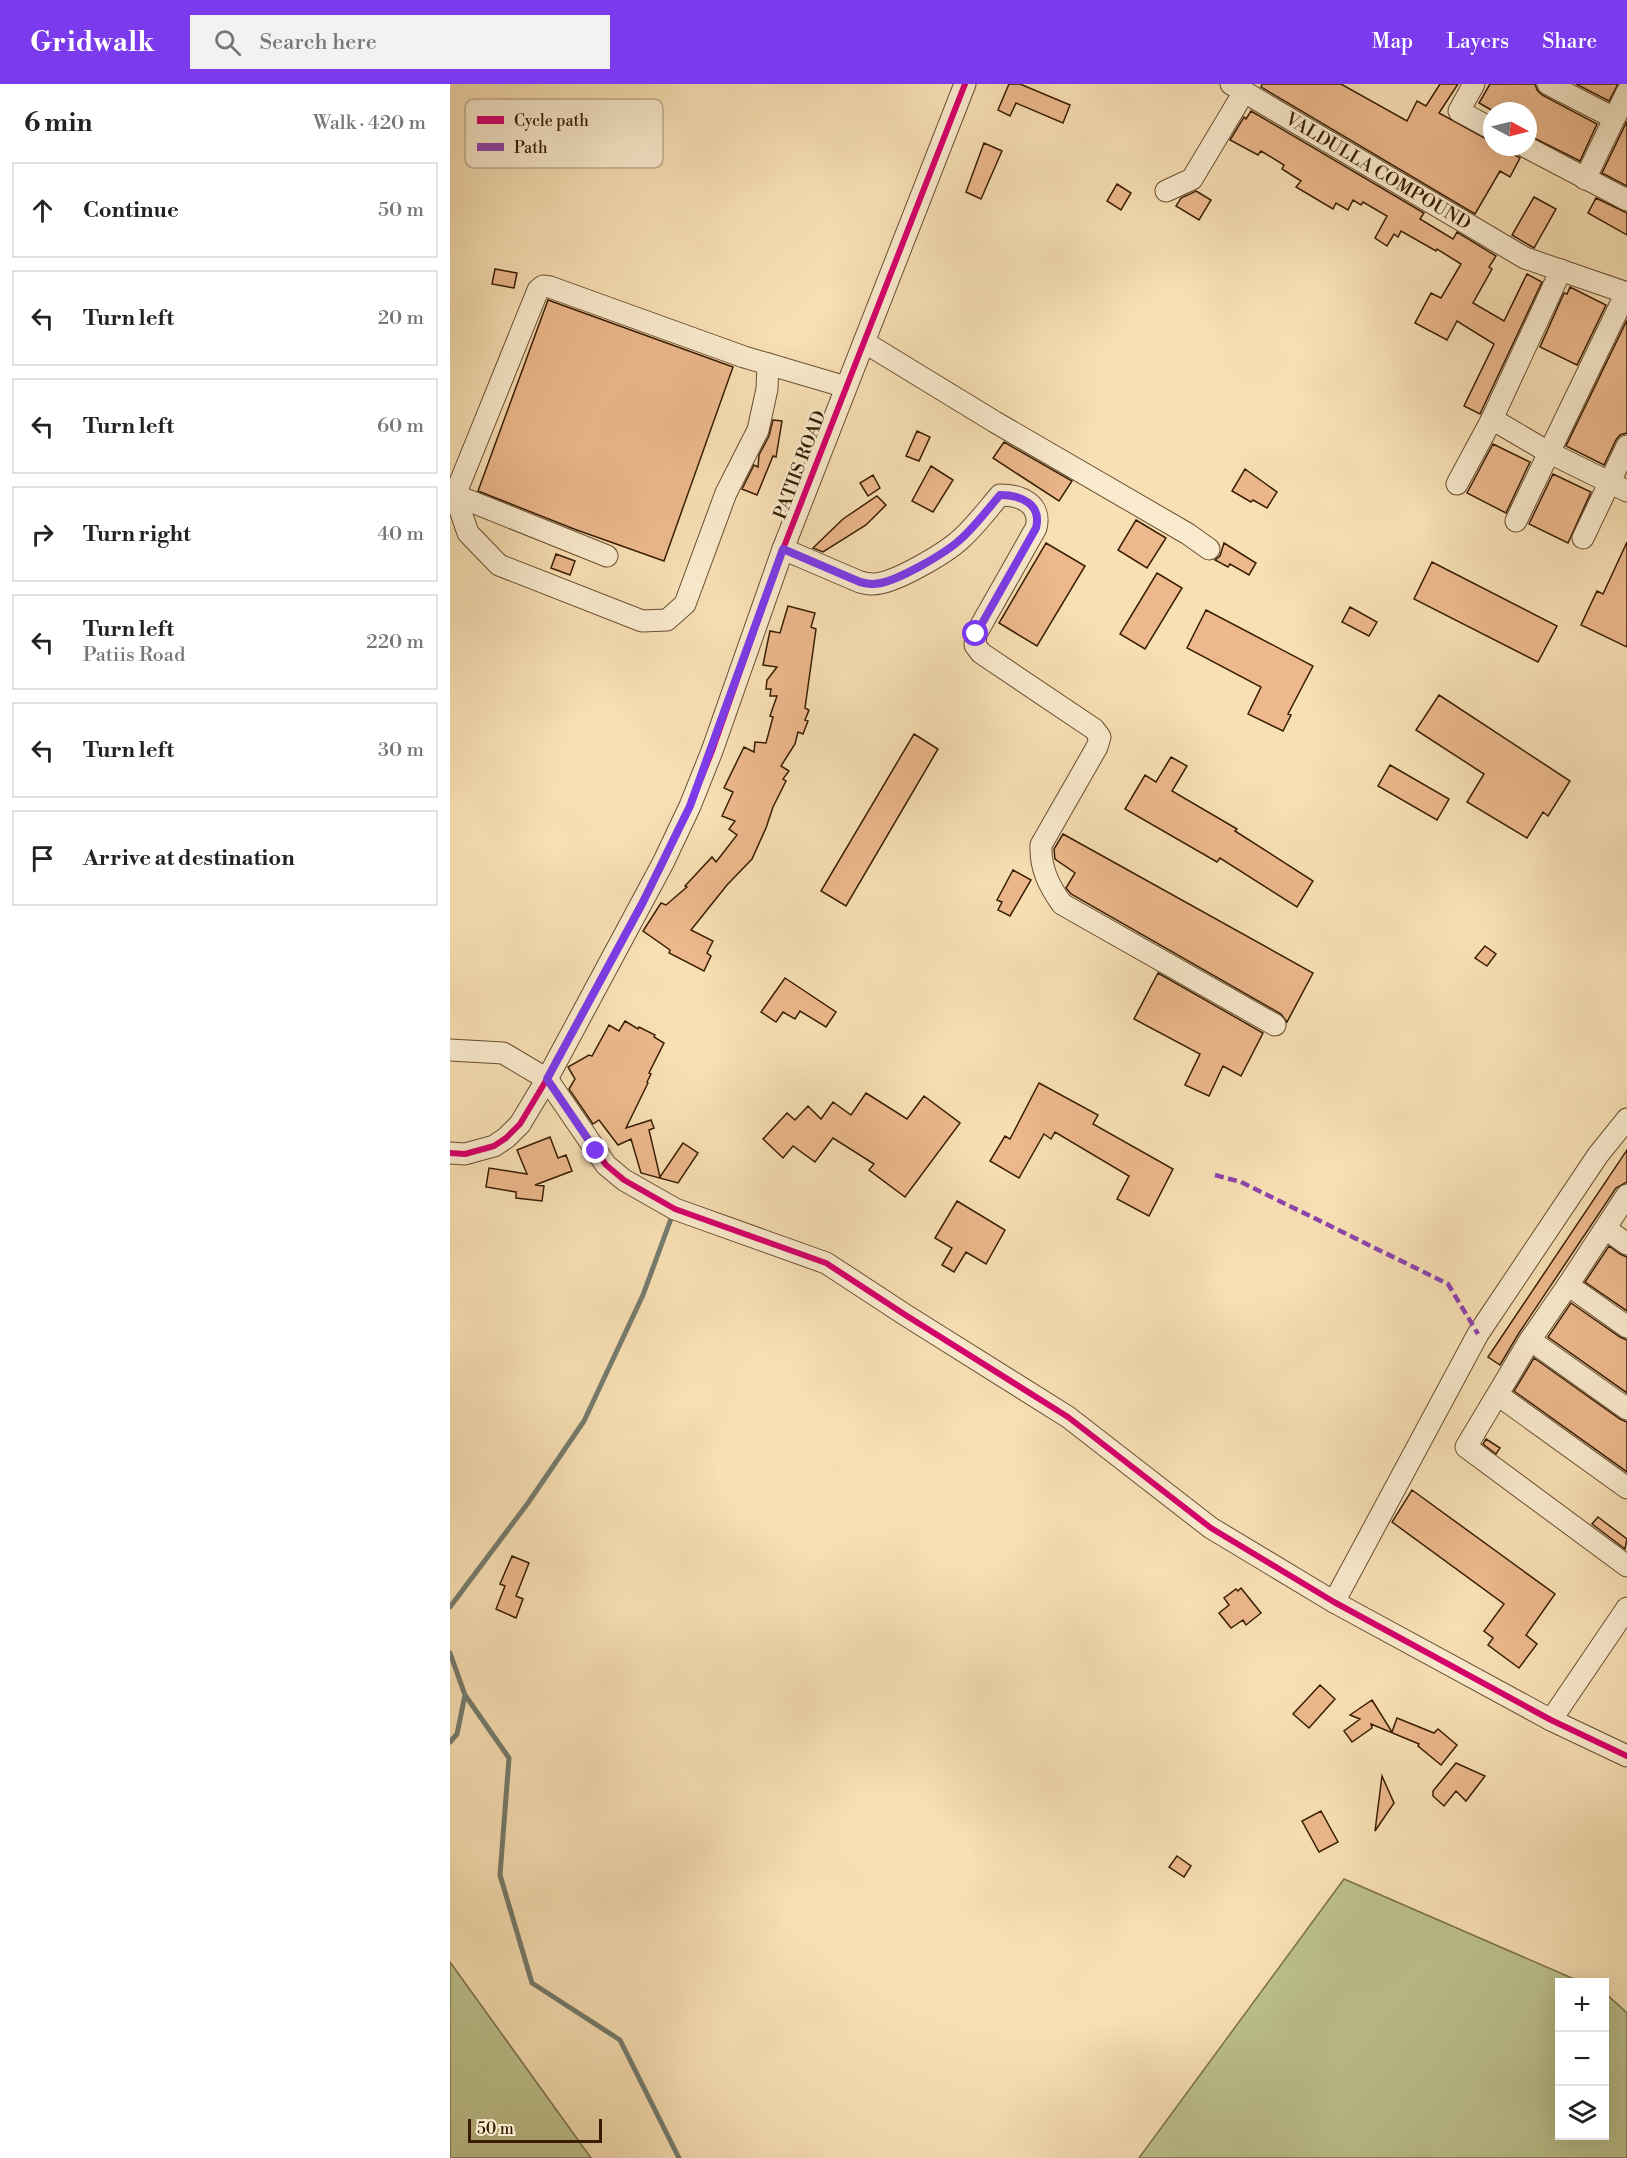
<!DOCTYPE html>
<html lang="en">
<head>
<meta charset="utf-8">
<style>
  :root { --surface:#fff; --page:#f2f2f2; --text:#222; --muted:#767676; --line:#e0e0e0; --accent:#7c3aed }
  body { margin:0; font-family:"Libre Bodoni",serif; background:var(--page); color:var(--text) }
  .controls { position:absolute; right:18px; bottom:18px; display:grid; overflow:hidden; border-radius:0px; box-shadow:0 6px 24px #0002 }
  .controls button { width:54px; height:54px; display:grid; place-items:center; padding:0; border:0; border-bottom:2px solid var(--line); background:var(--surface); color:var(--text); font:30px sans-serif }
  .compass { position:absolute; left:1033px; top:18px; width:54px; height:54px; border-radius:50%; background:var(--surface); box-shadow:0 6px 24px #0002; rotate:97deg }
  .scale { position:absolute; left:18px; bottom:15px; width:134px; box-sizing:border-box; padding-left:6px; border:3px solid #381d04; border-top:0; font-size:16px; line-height:21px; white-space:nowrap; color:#381d04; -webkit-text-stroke:4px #faebce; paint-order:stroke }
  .stop { position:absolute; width:18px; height:18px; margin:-14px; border:4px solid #7c3aed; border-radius:50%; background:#fff }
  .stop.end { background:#7c3aed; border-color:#fff; box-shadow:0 2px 6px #0008 }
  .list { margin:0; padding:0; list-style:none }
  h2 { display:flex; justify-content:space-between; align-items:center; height:78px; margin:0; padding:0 24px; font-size:26px }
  h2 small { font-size:20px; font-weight:400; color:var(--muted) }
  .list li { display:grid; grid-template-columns:39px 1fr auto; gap:18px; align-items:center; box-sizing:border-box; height:96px; margin:0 12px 12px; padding:0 12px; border:2px solid var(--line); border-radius:0px }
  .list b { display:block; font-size:22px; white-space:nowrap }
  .list p { margin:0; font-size:20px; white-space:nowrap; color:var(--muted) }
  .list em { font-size:20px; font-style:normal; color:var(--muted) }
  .icon { flex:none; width:33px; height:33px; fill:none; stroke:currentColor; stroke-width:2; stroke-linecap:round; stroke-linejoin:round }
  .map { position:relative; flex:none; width:1177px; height:2074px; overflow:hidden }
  header { display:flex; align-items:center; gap:36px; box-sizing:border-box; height:84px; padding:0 30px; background:var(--accent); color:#fff }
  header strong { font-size:28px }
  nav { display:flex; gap:33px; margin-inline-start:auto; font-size:21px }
  .search { width:420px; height:54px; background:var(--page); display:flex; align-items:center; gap:15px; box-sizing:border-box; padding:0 21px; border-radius:0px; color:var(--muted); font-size:22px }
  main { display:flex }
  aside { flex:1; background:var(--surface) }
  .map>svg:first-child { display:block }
  .green { fill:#bdc28d; stroke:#7a7048; stroke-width:1.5 }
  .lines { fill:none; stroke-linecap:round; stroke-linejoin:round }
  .stream { stroke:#767c6e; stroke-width:5 }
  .building { fill:#edb98c; stroke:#381d04; stroke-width:1.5 }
  .minor-casing { stroke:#684e30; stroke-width:23 }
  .minor { stroke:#faebce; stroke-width:21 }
  .quiet { stroke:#8e44ad; stroke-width:4.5; stroke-dasharray:9 4.5; stroke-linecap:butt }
  .cycleway-casing { stroke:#faebce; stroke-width:10 }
  .cycleway { stroke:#d6006c; stroke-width:6 }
  .route { stroke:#7c3aed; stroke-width:8 }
  .labels { text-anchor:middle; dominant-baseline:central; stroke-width:4.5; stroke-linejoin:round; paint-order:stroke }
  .street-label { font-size:18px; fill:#381d04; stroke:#faebce }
  .key { fill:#faebce; stroke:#c0ad91; stroke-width:1.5 }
  .key-label { font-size:16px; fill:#381d04 }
</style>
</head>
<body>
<header>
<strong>Gridwalk</strong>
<div class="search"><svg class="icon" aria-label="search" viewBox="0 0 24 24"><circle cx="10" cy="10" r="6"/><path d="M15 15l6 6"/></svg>Search here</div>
<nav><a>Map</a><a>Layers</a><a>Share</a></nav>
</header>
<main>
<aside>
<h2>6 min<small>Walk · 420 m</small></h2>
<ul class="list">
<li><svg class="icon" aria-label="ahead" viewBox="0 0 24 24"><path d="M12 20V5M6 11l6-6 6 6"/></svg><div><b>Continue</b></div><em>50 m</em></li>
<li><svg class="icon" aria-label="left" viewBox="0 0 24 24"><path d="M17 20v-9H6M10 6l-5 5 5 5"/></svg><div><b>Turn left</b></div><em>20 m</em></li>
<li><svg class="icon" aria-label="left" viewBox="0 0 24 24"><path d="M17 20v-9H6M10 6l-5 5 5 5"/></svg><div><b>Turn left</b></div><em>60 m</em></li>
<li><svg class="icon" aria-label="right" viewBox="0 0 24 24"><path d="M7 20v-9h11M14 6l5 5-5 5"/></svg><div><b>Turn right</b></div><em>40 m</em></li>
<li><svg class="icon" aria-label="left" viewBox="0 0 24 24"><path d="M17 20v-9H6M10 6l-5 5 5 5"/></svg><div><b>Turn left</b><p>Patiis Road</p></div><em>220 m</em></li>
<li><svg class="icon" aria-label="left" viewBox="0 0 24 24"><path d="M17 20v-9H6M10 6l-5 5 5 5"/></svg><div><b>Turn left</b></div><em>30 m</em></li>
<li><svg class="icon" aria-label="arrive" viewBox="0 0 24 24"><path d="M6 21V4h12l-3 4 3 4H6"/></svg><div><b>Arrive at destination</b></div></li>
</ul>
</aside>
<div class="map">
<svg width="1177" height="2074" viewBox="0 0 1177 2074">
  <rect width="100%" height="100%" fill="#f8e0b4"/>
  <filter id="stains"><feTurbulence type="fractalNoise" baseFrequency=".00333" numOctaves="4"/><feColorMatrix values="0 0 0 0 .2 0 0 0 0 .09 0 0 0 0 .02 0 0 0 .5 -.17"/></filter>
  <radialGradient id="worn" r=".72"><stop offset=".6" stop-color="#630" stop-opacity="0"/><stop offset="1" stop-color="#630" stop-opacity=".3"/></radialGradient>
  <path class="green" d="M 894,1795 L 1131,1898 L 1110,1898 L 1110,2052 L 1154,2052 L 1155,1909 L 1177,1929 L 1177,2074 L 689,2074 Z
    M 0,1878 L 141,2074 L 0,2074 Z"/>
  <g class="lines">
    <path class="stream" d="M 0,1523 L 78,1419 L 134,1337 L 193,1211 L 222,1132
      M 0,1569 L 15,1611 L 59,1674 L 50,1791 L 82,1899 L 170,1956 L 229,2074
      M 0,1658 L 7,1650 L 15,1611"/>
  </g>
  <path class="building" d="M 559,0 L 570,0 L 620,21 L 613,39 L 566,19 L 560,32 L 548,26 Z
    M 812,0 L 891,0 L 957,37 L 967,17 L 976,22 L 990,0 L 1008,0 L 989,29 L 1042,58 L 1042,63 L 1051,63 L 1070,74 L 1060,93 L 1050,87 L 1025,130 L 811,3 Z
    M 1040,0 L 1085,0 L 1087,6 L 1092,11 L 1147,40 L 1130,77 L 1078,51 L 1078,27 L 1043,27 L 1029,19 Z
    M 1126,0 L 1168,0 L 1159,17 Z
    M 801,27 L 974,129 L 970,135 L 1003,155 L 1007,148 L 1046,172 L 1039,183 L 1042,185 L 1023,219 L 1054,237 L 1077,190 L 1092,198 L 1030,330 L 1014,322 L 1044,260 L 1007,237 L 997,256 L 965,239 L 981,209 L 991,214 L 1011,180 L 987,165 L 986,167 L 951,147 L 948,153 L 944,150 L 937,162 L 925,154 L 937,132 L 913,118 L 911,121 L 903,116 L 898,126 L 886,119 L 883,125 L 846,103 L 851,97 L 832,85 L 834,81 L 811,67 L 808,71 L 780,56 L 794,33 L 796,35 Z
    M 1177,37 L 1177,102 L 1152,89 Z
    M 534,59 L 552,67 L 531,115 L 516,108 Z
    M 667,100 L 681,109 L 671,126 L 657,117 Z
    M 746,107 L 761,116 L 749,136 L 726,122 L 731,114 Z
    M 1084,113 L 1106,125 L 1084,164 L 1062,151 Z
    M 1146,114 L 1177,129 L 1177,151 L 1138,129 Z
    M 45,185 L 67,189 L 64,204 L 42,200 Z
    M 1120,203 L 1156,221 L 1127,281 L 1090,263 L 1114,209 L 1117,210 Z
    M 98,216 L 283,283 L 214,477 L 124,445 L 28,407 Z
    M 1177,236 L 1177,349 L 1170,351 L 1166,356 L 1154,381 L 1116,362 Z
    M 323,336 L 332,337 L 326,373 L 323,372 L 307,411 L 292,405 L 304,381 L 308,383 L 309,371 L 319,352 Z
    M 467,347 L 480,353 L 469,377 L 456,372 Z
    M 554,358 L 622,397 L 609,417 L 543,374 Z
    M 1043,360 L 1080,378 L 1056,429 L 1017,409 Z
    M 481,382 L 503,396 L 483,428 L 462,417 Z
    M 795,385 L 827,408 L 817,424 L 803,416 L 801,418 L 782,407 Z
    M 1103,390 L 1141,408 L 1118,459 L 1079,440 Z
    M 423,391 L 430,404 L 418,412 L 410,399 Z
    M 427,412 L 436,421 L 416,441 L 373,468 L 363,464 L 393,435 Z
    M 686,436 L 716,454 L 697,484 L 668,466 Z
    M 1177,458 L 1177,563 L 1131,541 L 1147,507 L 1153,510 Z
    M 596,459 L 635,482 L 587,562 L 549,539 Z
    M 774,459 L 806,479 L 799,491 L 780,480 L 778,483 L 765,476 L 770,472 Z
    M 106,470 L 125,477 L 120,491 L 101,484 Z
    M 982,478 L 1107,542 L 1088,578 L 964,515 Z
    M 707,489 L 732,504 L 695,565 L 670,550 Z
    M 338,522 L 365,529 L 361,543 L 366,545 L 355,624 L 359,626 L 355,636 L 358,637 L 353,650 L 348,648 L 345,660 L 331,682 L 339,687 L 333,695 L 336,697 L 323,723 L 316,744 L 302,775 L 277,801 L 241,846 L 263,857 L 257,869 L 261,872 L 254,887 L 219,869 L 220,866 L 193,847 L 211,819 L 216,821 L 237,803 L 235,802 L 262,773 L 266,778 L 287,751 L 279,745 L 285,737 L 272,732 L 283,708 L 274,704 L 294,663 L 304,668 L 305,658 L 316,659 L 323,633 L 320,632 L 327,612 L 320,612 L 321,605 L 316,605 L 317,596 L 327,583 L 313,581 L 317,561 L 320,547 L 330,549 Z
    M 900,523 L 927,538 L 919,552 L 892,538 Z
    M 756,526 L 863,582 L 838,630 L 841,631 L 833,647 L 798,630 L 811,603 L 737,564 Z
    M 989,611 L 1120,697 L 1098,732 L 1093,728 L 1077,754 L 1017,718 L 1034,690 L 966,646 Z
    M 464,650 L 488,665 L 396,822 L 371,807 Z
    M 721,673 L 737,682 L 722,707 L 787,745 L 785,747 L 863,797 L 847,823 L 770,774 L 767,778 L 675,725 L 695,691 L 706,698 Z
    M 940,681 L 999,715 L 987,736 L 928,702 Z
    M 613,750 L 863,889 L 837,938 L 831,930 L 621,810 L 616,804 L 625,789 L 605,775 L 604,765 Z
    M 563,786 L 581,796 L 560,832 L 548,826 L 552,818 L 547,816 Z
    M 1035,862 L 1046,870 L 1037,882 L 1025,874 Z
    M 708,889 L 813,949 L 791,992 L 773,982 L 759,1012 L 735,1001 L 750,970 L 684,935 Z
    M 335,894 L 386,928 L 376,943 L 350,927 L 345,935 L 333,928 L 326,938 L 311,928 Z
    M 175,937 L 188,945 L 189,943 L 205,951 L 204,953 L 214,959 L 199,989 L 201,990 L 197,998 L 198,999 L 176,1044 L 201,1036 L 204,1044 L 199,1046 L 210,1093 L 233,1059 L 248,1069 L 228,1099 L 191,1089 L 181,1055 L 168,1061 L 149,1036 L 143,1040 L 119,1005 L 125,995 L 118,983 L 139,971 L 142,972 L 159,941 L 169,947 Z
    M 589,999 L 648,1031 L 643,1040 L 723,1085 L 699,1132 L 667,1115 L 679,1092 L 605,1048 L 601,1055 L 594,1050 L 569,1094 L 540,1077 L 555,1052 L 560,1055 Z
    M 416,1009 L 457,1035 L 474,1012 L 510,1039 L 455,1113 L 419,1086 L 424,1080 L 383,1054 L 365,1078 L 343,1062 L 333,1074 L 313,1055 L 337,1029 L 345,1036 L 358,1022 L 371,1035 L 383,1018 L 401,1031 Z
    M 100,1053 L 108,1074 L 116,1071 L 122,1087 L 85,1101 L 94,1102 L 92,1117 L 66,1114 L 66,1108 L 36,1103 L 39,1084 L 77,1090 L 67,1066 Z
    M 1177,1066 L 1177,1098 L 1166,1104 L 1069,1249 L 1050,1281 L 1038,1273 Z
    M 507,1117 L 555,1146 L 536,1180 L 516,1168 L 504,1188 L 492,1181 L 502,1164 L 485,1154 Z
    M 1159,1162 L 1170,1170 L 1177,1173 L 1177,1227 L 1135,1198 Z
    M 1121,1219 L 1170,1253 L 1177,1256 L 1177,1309 L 1098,1253 Z
    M 1084,1274 L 1170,1335 L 1177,1338 L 1177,1388 L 1064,1307 Z
    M 1036,1355 L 1050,1364 L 1046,1370 L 1033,1360 Z
    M 962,1406 L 1105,1510 L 1076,1551 L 1087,1560 L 1069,1584 L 1038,1561 L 1043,1554 L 1034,1547 L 1054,1520 L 942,1438 Z
    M 1148,1433 L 1177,1455 L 1175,1465 L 1142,1440 Z
    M 62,1472 L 79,1479 L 66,1512 L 73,1515 L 66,1534 L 46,1525 L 55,1502 L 50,1500 Z
    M 791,1504 L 811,1529 L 796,1541 L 793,1536 L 781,1544 L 769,1529 L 779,1521 L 774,1514 L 786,1505 L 788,1507 Z
    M 870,1601 L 885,1615 L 859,1644 L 843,1630 Z
    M 922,1616 L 942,1648 L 947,1634 L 984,1649 L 988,1645 L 1007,1661 L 991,1681 L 968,1662 L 969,1660 L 921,1640 L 922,1644 L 902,1658 L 894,1647 L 910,1635 L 900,1631 Z
    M 1006,1679 L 1035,1692 L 1016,1717 L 1006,1707 L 994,1722 L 983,1712 L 983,1707 Z
    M 932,1692 L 944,1719 L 925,1747 Z
    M 871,1727 L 888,1758 L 869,1768 L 852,1737 Z
    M 727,1772 L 741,1782 L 734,1793 L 719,1783 Z"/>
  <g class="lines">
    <g class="minor-casing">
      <g id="minor">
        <path id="s1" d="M 781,0 L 1075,174 L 1177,209"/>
        <path d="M 1024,0 L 1009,27 L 1042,45"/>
        <path d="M 1098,0 L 1164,34"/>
        <path d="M 1076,63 L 1177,116"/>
        <path d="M 1135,95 L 1177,8"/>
        <path d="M 716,107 L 742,95 L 794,8"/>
        <path d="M 414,258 L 545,338 L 738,450 L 759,465"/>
        <path d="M 1042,335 L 1111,186"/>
        <path d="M 1007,400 L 1042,335 L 1098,368 L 1177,407"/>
        <path d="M 5,411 L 18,449 L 49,481 L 192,537 L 217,536 L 235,520 L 276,409 L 308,346 L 317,305 L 318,280"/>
        <path d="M 1066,437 L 1176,209"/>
        <path d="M 1133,454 L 1177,362"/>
        <path d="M 333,465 L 410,498 C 414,499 419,500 423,500 C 444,500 498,468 513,453 C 526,441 538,425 550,411 C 571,411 592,420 586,444 L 526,550 L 525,561 L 531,569 L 644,645 L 650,653 L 647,663 L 591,761 C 590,784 599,802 612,820 L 825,941"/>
        <path d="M 157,472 L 5,411 L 88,206 L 93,202 L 100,203 L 294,273 L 396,303"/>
        <path d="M 0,966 L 53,969 L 97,995 L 156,1081 L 174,1096 L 225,1125 L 376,1179 L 457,1232 L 618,1333 L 761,1444 L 884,1518 L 1101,1636 L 1177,1672"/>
        <path d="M 0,1069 L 15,1070 L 44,1062 L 56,1054 L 70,1040 L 97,995 L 213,779 L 240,722 L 262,667 L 333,465 L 515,0"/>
        <path d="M 1177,1111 L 1118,1201 L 1080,1256 L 1016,1363 L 1177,1482"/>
        <path d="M 1156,1145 L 1177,1160"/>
        <path d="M 1118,1201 L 1177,1243"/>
        <path d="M 1080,1256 L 1177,1325"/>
        <path d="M 1048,1311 L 1177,1404"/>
        <path d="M 884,1518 L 1028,1250 L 1148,1071 L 1177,1035"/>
        <path d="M 1101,1636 L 1177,1524"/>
      </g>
    </g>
    <use href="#minor" class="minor"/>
    <path class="quiet" d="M 765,1091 L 791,1098 L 998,1200 L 1028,1250"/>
    <g class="cycleway-casing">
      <path id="cycleway" d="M 97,995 L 156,1081 L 174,1096 L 225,1125 L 376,1179 L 457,1232 L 618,1333 L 761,1444 L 884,1518 L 1101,1636 L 1177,1672
        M 0,1069 L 15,1070 L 44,1062 L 56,1054 L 70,1040 L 97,995 L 213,779 L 240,722 L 262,667 L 333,465 L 515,0"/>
    </g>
    <use href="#cycleway" class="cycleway"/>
  </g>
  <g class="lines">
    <path class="route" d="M 146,1067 L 97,995 L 192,820 L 240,722 L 333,465 L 410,498 C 414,499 419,500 423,500 C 444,500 498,468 513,453 C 526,441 538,425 550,411 C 571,411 592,420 586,444 L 526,550"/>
  </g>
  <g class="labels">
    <g class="street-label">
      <text stroke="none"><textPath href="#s1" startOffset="171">VALDULLA COMPOUND</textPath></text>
      <text transform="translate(350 381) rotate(-69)">PATIIS ROAD</text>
    </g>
  </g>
  <rect x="15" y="15" width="198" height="69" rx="9" class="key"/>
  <rect x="27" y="32" width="27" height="8" fill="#d6006c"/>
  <rect x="27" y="59" width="27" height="8" fill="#8e44ad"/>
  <g class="key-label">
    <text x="64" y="42">Cycle path</text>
    <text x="64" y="69">Path</text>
  </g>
  <rect width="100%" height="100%" filter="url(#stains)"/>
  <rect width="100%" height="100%" fill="url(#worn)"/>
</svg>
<div class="controls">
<button>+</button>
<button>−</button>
<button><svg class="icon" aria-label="layers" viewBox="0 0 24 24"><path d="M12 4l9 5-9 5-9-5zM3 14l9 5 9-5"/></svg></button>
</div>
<svg class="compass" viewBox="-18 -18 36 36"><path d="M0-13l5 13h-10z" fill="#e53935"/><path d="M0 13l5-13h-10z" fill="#767676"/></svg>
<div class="scale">50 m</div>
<div class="stop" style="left:526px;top:550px"></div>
<div class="stop end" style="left:146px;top:1067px"></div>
</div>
</main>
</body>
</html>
